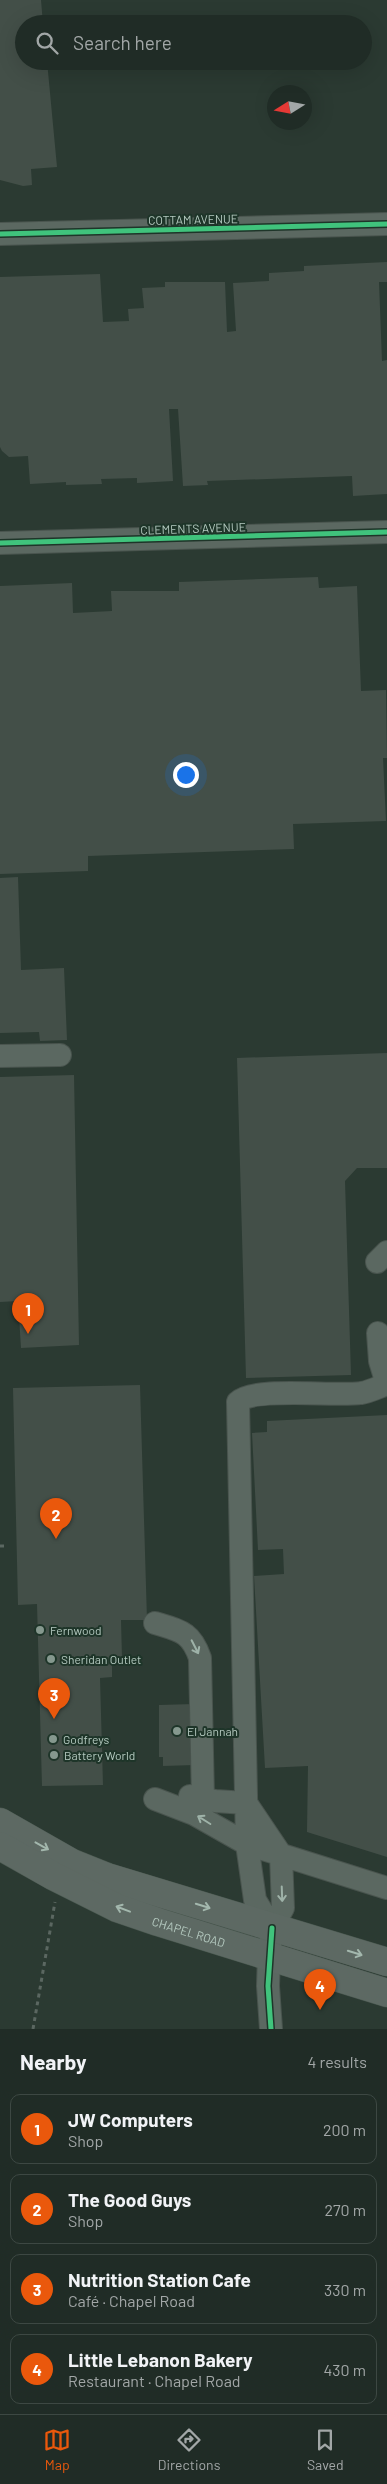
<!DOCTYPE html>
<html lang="en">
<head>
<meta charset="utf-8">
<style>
  :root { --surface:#202c26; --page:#28342e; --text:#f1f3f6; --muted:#a2a7a7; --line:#3d4843; --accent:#ea580c }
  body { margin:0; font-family:Barlow,sans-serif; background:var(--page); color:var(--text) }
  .compass { position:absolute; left:267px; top:85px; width:45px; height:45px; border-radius:50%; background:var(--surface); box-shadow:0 5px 20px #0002; rotate:259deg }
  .you { position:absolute; left:185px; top:774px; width:18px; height:18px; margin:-12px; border:4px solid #fff; border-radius:50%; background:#1a73e8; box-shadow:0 0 0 8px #1a73e833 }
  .badge { display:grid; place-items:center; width:32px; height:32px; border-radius:50%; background:var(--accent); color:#fff; font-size:16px; font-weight:700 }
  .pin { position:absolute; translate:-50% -41px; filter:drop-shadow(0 1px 2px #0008) }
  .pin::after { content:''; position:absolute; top:26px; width:18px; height:15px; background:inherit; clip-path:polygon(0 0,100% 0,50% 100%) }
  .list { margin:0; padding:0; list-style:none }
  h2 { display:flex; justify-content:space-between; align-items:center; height:65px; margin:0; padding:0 20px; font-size:21px }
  h2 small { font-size:16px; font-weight:400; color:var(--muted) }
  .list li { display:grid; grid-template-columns:32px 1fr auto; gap:15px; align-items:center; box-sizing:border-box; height:70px; margin:0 10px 10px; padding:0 10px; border:1px solid var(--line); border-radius:10px }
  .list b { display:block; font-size:19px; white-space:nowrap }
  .list p { margin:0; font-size:16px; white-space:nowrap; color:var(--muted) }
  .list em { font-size:16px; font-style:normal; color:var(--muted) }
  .icon { flex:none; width:28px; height:28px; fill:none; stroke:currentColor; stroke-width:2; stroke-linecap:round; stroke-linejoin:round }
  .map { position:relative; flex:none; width:387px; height:2029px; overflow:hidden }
  .search { position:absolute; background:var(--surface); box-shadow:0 5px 20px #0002; left:15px; right:15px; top:15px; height:55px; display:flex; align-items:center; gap:12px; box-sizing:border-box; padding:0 18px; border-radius:28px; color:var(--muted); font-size:19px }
  .sheet { height:385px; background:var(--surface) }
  nav { display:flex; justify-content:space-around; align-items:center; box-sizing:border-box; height:70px; border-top:1px solid var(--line); background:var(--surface); font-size:14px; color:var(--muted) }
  nav a { display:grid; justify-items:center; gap:2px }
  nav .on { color:var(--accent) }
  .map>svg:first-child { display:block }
  .building { fill:#434f48 }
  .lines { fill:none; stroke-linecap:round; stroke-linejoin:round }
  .minor-casing { stroke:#49544e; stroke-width:24 }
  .major-casing { stroke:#49574f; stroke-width:29 }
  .path { stroke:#5b6761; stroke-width:3; stroke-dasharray:4 4; stroke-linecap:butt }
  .minor { stroke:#5b6861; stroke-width:22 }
  .major { stroke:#5d6963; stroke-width:28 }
  .cycleway-casing { stroke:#1e3529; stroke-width:8 }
  .cycleway { stroke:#40c37c; stroke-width:5 }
  .oneway { stroke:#9eb2a8 }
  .oneway2 { stroke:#a3b7ad }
  .poi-dot { fill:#85988e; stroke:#1e3529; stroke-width:2 }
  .labels { text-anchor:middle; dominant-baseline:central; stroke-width:4; stroke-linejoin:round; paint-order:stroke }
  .street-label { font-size:12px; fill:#b5cac0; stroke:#1e3529 }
  .poi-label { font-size:12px; fill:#b5cac0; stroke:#1e3529; text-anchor:start }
</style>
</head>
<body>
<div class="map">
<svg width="387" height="2029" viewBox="0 0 387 2029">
  <rect width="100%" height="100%" fill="#2b3a32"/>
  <path class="building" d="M 0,0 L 41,0 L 43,24 L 24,24 L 24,61 L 47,61 L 57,167 L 31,169 L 32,185 L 23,186 L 0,180 Z
    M 387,262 L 387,282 L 379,282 L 382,361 L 387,360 L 387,494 L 353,496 L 352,476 L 207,481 L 208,485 L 183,486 L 178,409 L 169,409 L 173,481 L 137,483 L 137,478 L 101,479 L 102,484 L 66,485 L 66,482 L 30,484 L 28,456 L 9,457 L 2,451 L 0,447 L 0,277 L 100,274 L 103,322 L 129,321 L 128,309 L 144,308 L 142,288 L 165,287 L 165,282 L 225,282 L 227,332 L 236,331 L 233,283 L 269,281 L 269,273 L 304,271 L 304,266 Z
    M 318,577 L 319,588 L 357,586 L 361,691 L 386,690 L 387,758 L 383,758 L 386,821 L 293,824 L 294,849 L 88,856 L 88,871 L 0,874 L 0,586 L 72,583 L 73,613 L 112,611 L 111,591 L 179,591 L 179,582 Z
    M 18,877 L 21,970 L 64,968 L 67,1040 L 40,1041 L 39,1032 L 0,1033 L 0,878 Z
    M 387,1053 L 387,1168 L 357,1168 L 345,1181 L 351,1375 L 246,1378 L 237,1058 Z
    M 74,1075 L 79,1345 L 21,1348 L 18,1301 L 0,1302 L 0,1077 Z
    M 140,1385 L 147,1620 L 121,1620 L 122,1658 L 112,1658 L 112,1677 L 100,1678 L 103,1785 L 42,1786 L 37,1604 L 18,1605 L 13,1388 Z
    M 387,1415 L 387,1857 L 307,1832 L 308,1766 L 265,1768 L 254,1576 L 284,1574 L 283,1549 L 258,1550 L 252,1433 L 267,1432 L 267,1421 Z
    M 194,1704 L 195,1765 L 163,1766 L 163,1757 L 159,1757 L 159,1705 Z"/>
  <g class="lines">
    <g class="minor-casing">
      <path id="minor" d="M 0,234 L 387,224
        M 0,543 L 387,532
        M 0,1056 L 60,1055
        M 377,1262 L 387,1252
        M 378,1333 L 380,1361 L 387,1384
        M 155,1623 C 181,1631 191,1632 200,1658 L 203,1799
        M 190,1796 L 215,1801 L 246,1803
        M 155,1799 L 194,1814 L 247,1844 L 387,1888
        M 246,1803 L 281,1855 L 283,1908 L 272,1928 L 269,1955 L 268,1986 L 271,2029
        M 272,1928 L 255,1900 L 247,1844 L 238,1402 C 254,1386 335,1397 361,1393 C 369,1392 379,1387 387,1384"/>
    </g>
    <g class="major-casing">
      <g id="major">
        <path d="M 0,1822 L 72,1863 L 107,1877 L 387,1962"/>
        <path id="s1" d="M 0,1846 L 53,1876 L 117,1908 L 158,1922 L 387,1993"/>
      </g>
    </g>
    <path class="path" d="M 0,1546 L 5,1546
      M 33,2029 L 55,1902"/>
    <use href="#minor" class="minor"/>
    <use href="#major" class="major"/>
    <g class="cycleway-casing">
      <path id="cycleway" d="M 0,234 L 387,224
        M 0,543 L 387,532
        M 271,2029 L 268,1986 L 272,1928"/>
    </g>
    <use href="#cycleway" class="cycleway"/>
  </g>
  <defs><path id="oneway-shaft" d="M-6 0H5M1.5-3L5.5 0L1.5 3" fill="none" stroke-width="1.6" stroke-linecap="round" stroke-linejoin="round" transform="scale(1.25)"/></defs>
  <g class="oneway">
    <use href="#oneway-shaft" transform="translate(195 1647) rotate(63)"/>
    <use href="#oneway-shaft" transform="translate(204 1820) rotate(-148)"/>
    <use href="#oneway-shaft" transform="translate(282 1894) rotate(88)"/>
  </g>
  <g class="oneway2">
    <use href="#oneway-shaft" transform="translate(42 1846) rotate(29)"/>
    <use href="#oneway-shaft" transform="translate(203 1906) rotate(17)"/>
    <use href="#oneway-shaft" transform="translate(123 1909) rotate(-159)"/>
    <use href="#oneway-shaft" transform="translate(355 1953) rotate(17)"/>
  </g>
  <g class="poi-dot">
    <circle cx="40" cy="1630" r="5"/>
    <circle cx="51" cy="1659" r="5"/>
    <circle cx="177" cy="1731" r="5"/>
    <circle cx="53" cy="1739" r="5"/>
    <circle cx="54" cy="1755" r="5"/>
  </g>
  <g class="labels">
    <g class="street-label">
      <text transform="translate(193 219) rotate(-1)">COTTAM AVENUE</text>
      <text transform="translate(193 528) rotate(-2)">CLEMENTS AVENUE</text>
      <text stroke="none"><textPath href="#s1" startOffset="208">CHAPEL ROAD</textPath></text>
    </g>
    <g class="poi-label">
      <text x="50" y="1630">Fernwood</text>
      <text x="61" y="1659">Sheridan Outlet</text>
      <text x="187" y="1731">El Jannah</text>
      <text x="63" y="1739">Godfreys</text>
      <text x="64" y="1755">Battery World</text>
    </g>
  </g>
</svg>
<svg class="compass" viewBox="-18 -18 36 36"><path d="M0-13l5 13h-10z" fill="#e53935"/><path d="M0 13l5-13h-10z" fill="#a2a7a7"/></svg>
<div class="you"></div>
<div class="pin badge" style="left:28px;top:1334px">1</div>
<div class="pin badge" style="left:56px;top:1539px">2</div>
<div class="pin badge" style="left:54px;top:1719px">3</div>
<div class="pin badge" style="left:320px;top:2010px">4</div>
<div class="search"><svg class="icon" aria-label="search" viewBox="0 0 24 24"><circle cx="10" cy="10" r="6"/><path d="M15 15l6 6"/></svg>Search here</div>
</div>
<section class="sheet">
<h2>Nearby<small>4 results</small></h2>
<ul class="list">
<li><span class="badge">1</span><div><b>JW Computers</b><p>Shop</p></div><em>200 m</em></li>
<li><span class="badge">2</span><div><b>The Good Guys</b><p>Shop</p></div><em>270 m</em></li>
<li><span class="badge">3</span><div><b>Nutrition Station Cafe</b><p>Café · Chapel Road</p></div><em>330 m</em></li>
<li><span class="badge">4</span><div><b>Little Lebanon Bakery</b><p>Restaurant · Chapel Road</p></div><em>430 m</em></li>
</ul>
</section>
<nav>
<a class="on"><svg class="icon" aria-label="map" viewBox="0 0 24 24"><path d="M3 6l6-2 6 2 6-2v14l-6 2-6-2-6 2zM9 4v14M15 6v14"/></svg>Map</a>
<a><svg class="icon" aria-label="directions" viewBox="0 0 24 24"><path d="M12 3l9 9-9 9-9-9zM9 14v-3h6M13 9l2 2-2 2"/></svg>Directions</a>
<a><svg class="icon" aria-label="saved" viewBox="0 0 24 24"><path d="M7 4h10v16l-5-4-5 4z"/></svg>Saved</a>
</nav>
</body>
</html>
